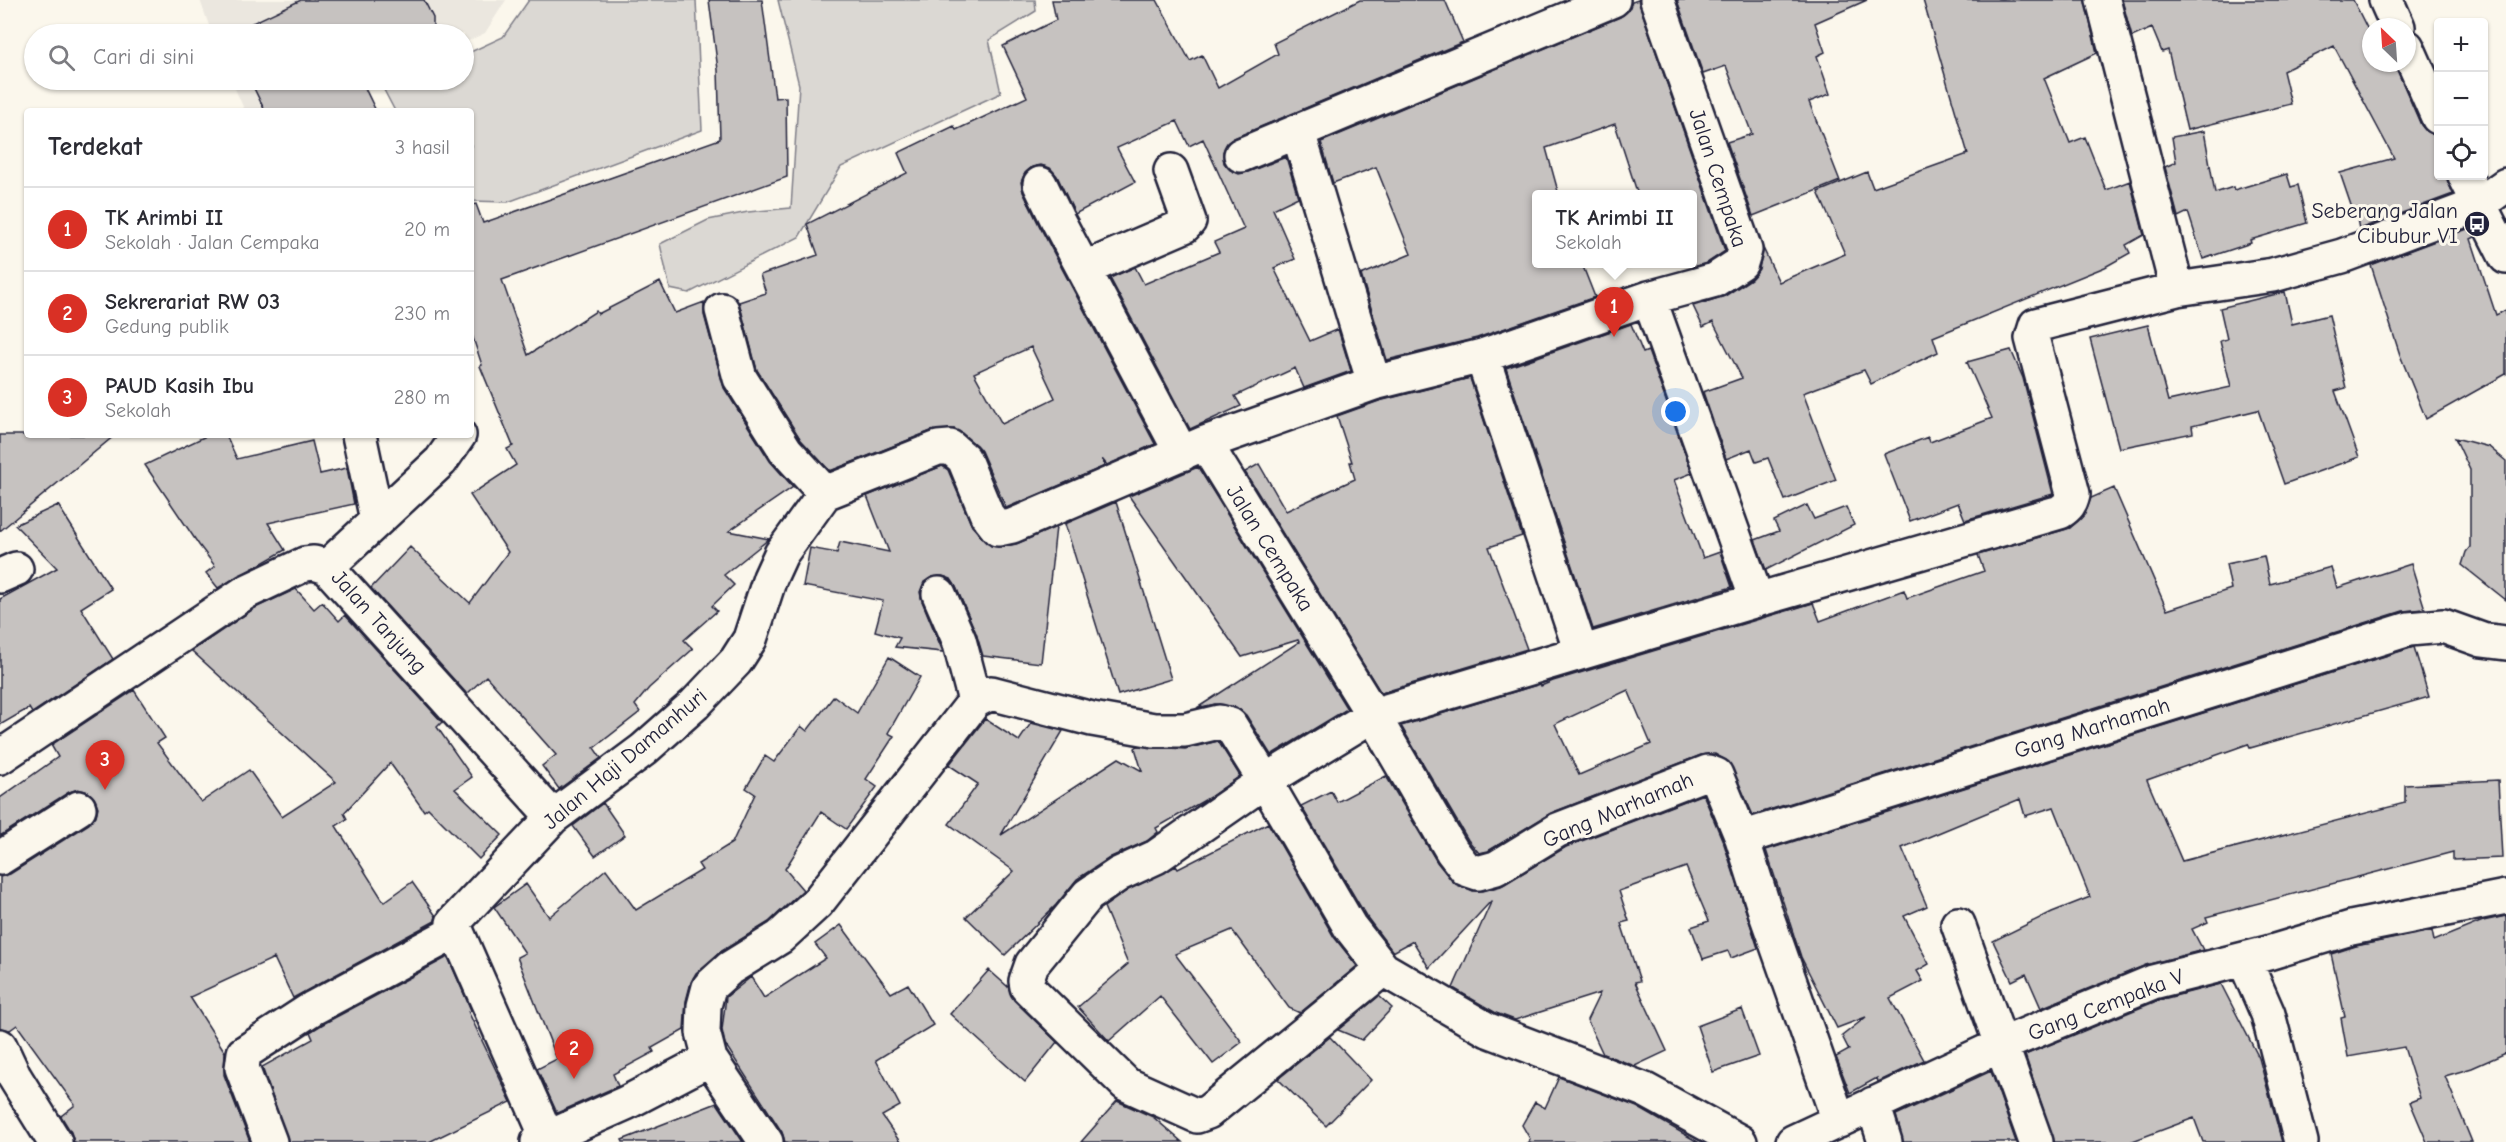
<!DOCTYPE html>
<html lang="id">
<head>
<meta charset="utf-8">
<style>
  :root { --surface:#fff; --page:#f2f2f3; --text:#2b2b33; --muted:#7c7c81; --line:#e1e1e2; --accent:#d93025 }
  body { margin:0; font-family:"Comic Neue",sans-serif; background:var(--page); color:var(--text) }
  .controls { position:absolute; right:18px; top:18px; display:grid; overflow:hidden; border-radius:6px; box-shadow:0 2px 4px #0004 }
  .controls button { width:54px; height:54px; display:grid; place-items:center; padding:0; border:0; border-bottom:2px solid var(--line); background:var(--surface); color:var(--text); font:30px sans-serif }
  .compass { position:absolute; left:2362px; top:18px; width:54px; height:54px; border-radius:50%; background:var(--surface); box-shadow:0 2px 4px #0004; rotate:335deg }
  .you { position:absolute; left:1676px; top:412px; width:21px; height:21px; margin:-15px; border:4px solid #fff; border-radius:50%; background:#1a73e8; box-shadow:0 0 0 9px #1a73e833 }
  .badge { display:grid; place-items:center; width:39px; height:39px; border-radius:50%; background:var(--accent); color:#fff; font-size:20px; font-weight:700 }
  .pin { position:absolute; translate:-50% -50px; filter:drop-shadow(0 2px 3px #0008) }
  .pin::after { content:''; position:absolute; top:32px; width:21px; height:18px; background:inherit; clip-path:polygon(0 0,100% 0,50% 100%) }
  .popup { position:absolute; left:1532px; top:190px; width:165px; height:78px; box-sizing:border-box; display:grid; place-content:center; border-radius:6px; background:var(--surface); filter:drop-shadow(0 2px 4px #0005); font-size:20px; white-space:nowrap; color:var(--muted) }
  .popup b { font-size:22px; color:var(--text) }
  .popup::after { content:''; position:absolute; left:50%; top:100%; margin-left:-12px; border:12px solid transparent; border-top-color:var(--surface) }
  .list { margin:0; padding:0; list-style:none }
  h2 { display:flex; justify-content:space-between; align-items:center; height:78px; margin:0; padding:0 24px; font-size:26px }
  h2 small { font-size:20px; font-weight:400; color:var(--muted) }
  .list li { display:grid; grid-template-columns:39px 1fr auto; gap:18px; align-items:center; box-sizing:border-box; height:84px; padding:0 24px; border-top:2px solid var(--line) }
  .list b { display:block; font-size:22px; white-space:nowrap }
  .list p { margin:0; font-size:20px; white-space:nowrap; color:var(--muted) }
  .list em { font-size:20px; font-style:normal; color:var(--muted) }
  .icon { flex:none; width:33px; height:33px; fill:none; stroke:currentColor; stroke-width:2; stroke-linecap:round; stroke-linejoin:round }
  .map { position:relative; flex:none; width:2506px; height:1142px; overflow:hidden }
  .search { position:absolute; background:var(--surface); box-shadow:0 2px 4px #0004; left:24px; top:24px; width:450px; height:66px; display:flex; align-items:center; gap:15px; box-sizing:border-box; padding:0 21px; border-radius:33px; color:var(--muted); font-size:22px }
  .panel { position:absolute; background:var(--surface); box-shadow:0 2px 4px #0004; left:24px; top:108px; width:450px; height:330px; border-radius:6px }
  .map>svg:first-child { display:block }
  .built { fill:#ebe7df }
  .green { fill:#dbd8d3; stroke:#7e7d87; stroke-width:1.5 }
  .building { fill:#c6c2c0; stroke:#22223b; stroke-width:1.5; fill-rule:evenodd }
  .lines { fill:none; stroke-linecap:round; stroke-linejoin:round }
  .street-casing { stroke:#22223b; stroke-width:38 }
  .secondary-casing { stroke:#22223b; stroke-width:38 }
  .street { stroke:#fbf7ec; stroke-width:33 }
  .secondary { stroke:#fbf7ec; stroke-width:33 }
  .labels { text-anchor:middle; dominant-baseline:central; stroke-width:6; stroke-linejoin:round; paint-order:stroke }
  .street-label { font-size:22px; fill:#22223b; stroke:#fbf7ec }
  .poi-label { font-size:22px; fill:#22223b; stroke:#fbf7ec; text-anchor:end }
</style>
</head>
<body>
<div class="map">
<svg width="2506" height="1142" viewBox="0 0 2506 1142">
  <rect width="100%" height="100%" fill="#fbf7ec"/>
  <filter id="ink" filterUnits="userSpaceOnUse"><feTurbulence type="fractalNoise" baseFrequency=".0167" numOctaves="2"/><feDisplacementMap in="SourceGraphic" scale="12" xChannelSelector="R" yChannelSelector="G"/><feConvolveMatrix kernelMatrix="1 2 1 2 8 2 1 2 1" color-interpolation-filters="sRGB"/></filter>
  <g filter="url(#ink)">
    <path class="built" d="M 200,0 L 506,0 L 485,33 L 464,43 L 464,34 L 212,34 Z
      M 231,80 L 383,80 L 315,111 L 245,111 Z"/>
    <path class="green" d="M 529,0 L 696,0 L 702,130 L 508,202 L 471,201 L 471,111 L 395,111 L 384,90 L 408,80 L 464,80 L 464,55 L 503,37 Z
      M 778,0 L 1035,0 L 1036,11 L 989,40 L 1001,93 L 841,167 L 799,237 L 689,293 L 670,289 L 660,244 L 708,220 L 748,212 L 791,208 L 799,85 Z"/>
    <path class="building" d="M 301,0 L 424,0 L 433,18 L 433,31 L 424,34 L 229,34 Z
      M 709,0 L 762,0 L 775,98 L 786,97 L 787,177 L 502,280 L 528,355 L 596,311 L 598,314 L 660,282 L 675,313 L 704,302 L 704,315 L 724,388 L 770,461 L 793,487 L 729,531 L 769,539 L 724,575 L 734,585 L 712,606 L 717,611 L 684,640 L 693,649 L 649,688 L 635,705 L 640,712 L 594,748 L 601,758 L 559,789 L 542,766 L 556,755 L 486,676 L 467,694 L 371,588 L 410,547 L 470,603 L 508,552 L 470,495 L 516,465 L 507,449 L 513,446 L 480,366 L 482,365 L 471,332 L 471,205 L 476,204 L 483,223 L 720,139 L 718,70 Z
      M 1052,0 L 1157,0 L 1190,61 L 1202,55 L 1218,88 L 1278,54 L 1274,43 L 1360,0 L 1445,0 L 1463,42 L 1234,138 L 1227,143 L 1223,152 L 1224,163 L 1230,170 L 1239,174 L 1248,172 L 1286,157 L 1298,197 L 1273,209 L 1295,259 L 1274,268 L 1310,341 L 1338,329 L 1351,371 L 1304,388 L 1295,368 L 1235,396 L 1241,406 L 1190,429 L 1110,278 L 1135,267 L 1144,284 L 1219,252 L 1214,242 L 1244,229 L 1203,139 L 1189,146 L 1177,121 L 1117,148 L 1135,182 L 1075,214 L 1057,176 L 1050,168 L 1041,165 L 1032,167 L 1025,173 L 1021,182 L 1023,192 L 1040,227 L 1155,444 L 1107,465 L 1102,459 L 1105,466 L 1006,508 L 981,451 L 976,445 L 955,429 L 931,431 L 830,471 L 801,440 L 757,370 L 739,302 L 766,293 L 760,275 L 818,255 L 807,224 L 907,173 L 898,153 L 954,126 L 956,130 L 1027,97 L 1003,46 L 1056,20 ZM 1031,347 L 1055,398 L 1002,424 L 974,373 Z
      M 1638,0 L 1725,251 L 1707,263 L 1692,267 L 1692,195 L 1638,195 L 1615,124 L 1546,148 L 1559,195 L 1536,195 L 1536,264 L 1582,264 L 1595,297 L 1477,338 L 1387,360 L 1361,275 L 1411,254 L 1376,167 L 1333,183 L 1321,142 L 1620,17 L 1628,11 L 1632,2 Z
      M 1677,0 L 1867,0 L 1815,23 L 1825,52 L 1817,56 L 1830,94 L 1809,102 L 1840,181 L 1753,216 L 1727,142 L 1752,134 L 1726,66 L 1703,74 Z
      M 1923,0 L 2085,0 L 2097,53 L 2044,78 L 2070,143 L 2085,137 L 2106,190 L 2130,181 L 2144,235 L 2126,245 L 2130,253 L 2105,267 L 1933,337 L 1938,352 L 1871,384 L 1864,370 L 1803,393 L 1836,480 L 1785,500 L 1768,458 L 1756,462 L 1751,449 L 1726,459 L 1703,392 L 1742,378 L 1713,322 L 1703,327 L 1693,306 L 1725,296 L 1751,279 L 1759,269 L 1763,248 L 1779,282 L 1845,254 L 1818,192 L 1867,172 L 1873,188 L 1968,154 Z
      M 2122,0 L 2353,0 L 2371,36 L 2371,63 L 2394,63 L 2421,125 L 2427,132 L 2437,136 L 2439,140 L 2439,176 L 2446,176 L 2453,194 L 2359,229 L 2356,214 L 2354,214 L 2340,173 L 2394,158 L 2334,46 L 2283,71 L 2291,104 L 2187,130 L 2168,50 L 2162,52 L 2152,28 L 2132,37 Z
      M 250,80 L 361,80 L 376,111 L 265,111 Z
      M 2204,131 L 2215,193 L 2233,187 L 2234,190 L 2287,174 L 2291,187 L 2298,185 L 2307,223 L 2250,240 L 2251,243 L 2203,259 L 2188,212 L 2178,217 L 2165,167 L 2176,162 L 2172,137 Z
      M 2470,228 L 2475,237 L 2471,239 L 2496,315 L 2506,310 L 2506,374 L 2426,419 L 2400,355 L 2371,265 Z
      M 2285,292 L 2292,324 L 2329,315 L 2346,388 L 2335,391 L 2359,457 L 2284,484 L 2258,410 L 2192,426 L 2193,433 L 2119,448 L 2090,339 L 2148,325 L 2168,401 L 2231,387 L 2220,341 L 2227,339 L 2220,308 Z
      M 1631,324 L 1643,353 L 1648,351 L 1692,473 L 1674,480 L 1703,558 L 1720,552 L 1732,587 L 1593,629 L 1506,368 Z
      M 2011,350 L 2023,378 L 2053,494 L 1965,520 L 1958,503 L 1910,521 L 1884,454 L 1928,437 L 1930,442 L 1992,418 L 1967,362 Z
      M 1470,378 L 1522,536 L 1489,547 L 1527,649 L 1381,693 L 1245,472 L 1259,464 L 1286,511 L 1355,479 L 1350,462 L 1352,462 L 1337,416 L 1379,401 Z
      M 0,435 L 115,435 L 0,531 Z
      M 208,435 L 226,435 L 237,459 L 312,441 L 320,474 L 347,468 L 354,504 L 268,523 L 285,550 L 218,588 L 206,573 L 215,566 L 199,545 L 145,465 Z
      M 2455,438 L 2489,447 L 2506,461 L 2506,600 L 2462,565 L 2466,552 L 2470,547 L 2470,470 Z
      M 942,466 L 948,470 L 972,526 L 991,546 L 1002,547 L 1016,544 L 1056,527 L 1041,663 L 983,656 L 976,633 L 956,587 L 951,579 L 942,576 L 932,577 L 924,582 L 920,592 L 922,601 L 943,652 L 895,647 L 900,638 L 875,631 L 883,601 L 803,586 L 810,548 L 837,553 L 840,542 L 889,552 L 867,496 Z
      M 1198,467 L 1347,709 L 1271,755 L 1246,715 L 1236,707 L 1215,704 L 1197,708 L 1299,642 L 1298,640 L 1242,657 L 1129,496 Z
      M 2114,488 L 2167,610 L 2231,589 L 2226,564 L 2264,556 L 2270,584 L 2331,567 L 2337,588 L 2411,564 L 2425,609 L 2403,611 L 1753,815 L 1729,762 L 1715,754 L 1701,755 L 1551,813 L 1488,851 L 1479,853 L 1468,840 L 1401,726 L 1540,684 L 1541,686 L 1553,681 L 1813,603 L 1820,621 L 1904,590 L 1907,598 L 1984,571 L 1978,555 L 2070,528 L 2085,514 L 2091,498 ZM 1628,690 L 1651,744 L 1579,775 L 1555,724 Z
      M 1116,502 L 1171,679 L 1118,695 L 1065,524 Z
      M 58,505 L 111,589 L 81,608 L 113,659 L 32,713 L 29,708 L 0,725 L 0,599 L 57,568 L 15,525 Z
      M 1807,505 L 1814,519 L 1846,507 L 1854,525 L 1766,570 L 1755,540 L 1779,531 L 1774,521 Z
      M 296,589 L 314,609 L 322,602 L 339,621 L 345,615 L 442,722 L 437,727 L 472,777 L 455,789 L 502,835 L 479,859 L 428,808 L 424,811 L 390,763 L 344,813 L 347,819 L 336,826 L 384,902 L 412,882 L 436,916 L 435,921 L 293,998 L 274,958 L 190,997 L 225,1052 L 224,1075 L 250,1142 L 74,1142 L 71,1132 L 61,1116 L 75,1105 L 17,1025 L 10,1030 L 0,1028 L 0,877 L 10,874 L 89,824 L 96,816 L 98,807 L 94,798 L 88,792 L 78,789 L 69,792 L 0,836 L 0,798 L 58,757 L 51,745 L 134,690 L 165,738 L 157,743 L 201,802 L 249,770 L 282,817 L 336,782 L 192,651 L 255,608 Z
      M 2414,647 L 2429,697 L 2250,748 L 2248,744 L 2147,780 L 2182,861 L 2405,803 L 2405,785 L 2498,780 L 2502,858 L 2453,860 L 2453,852 L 2206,917 L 2208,922 L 2192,929 L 2203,950 L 2146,965 L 2041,1008 L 2026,974 L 2012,981 L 1993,941 L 2052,912 L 2090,897 L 2054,807 L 2025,816 L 2020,799 L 1902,848 L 1927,906 L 1904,916 L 1929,964 L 1917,971 L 1923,981 L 1890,998 L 1924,1060 L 1878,1082 L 1877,1078 L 1850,1093 L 1836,1057 L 1849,1050 L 1842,1036 L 1866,1017 L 1837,1028 L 1801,957 L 1766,850 Z
      M 889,657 L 920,677 L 888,733 L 894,736 L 866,779 L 877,787 L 846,829 L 821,812 L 785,869 L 803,890 L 769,922 L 720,952 L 696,973 L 691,982 L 686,1001 L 684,1030 L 652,1048 L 654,1052 L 613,1074 L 618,1086 L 557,1113 L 537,1069 L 557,1059 L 517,957 L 525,953 L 494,907 L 526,884 L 549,917 L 606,869 L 636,910 L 702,870 L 698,864 L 732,843 L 755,794 L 746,788 L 765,756 L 774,762 L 801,726 L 807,731 L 834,696 L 857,713 Z
      M 985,719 L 1019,741 L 1031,723 L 1063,731 L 1001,835 L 1119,758 L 1142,771 L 1135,748 L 1138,746 L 1185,749 L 1218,741 L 1240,776 L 1210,797 L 1156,828 L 1158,832 L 1147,841 L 1111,857 L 1077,879 L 1056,905 L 1005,955 L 966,917 L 1014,871 L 949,824 L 978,784 L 949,765 Z
      M 1386,776 L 1437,862 L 1452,881 L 1473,891 L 1483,891 L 1501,886 L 1566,847 L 1703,794 L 1724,844 L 1758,948 L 1731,958 L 1728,951 L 1703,959 L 1691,927 L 1709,921 L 1686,867 L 1619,891 L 1629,921 L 1621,923 L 1640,981 L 1635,982 L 1667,1051 L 1635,1066 L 1603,1054 L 1587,1020 L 1600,993 L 1515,1020 L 1496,1013 L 1453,988 L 1492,900 L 1429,968 L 1413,941 L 1393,952 L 1366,916 L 1301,806 L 1331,791 L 1337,802 Z
      M 603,803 L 625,835 L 595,856 L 573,826 Z
      M 1268,823 L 1334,937 L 1357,966 L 1300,1013 L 1289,1008 L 1232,930 L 1175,954 L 1242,1042 L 1213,1064 L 1160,996 L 1109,1041 L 1078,1007 L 1128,964 L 1104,907 L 1128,890 L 1176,866 L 1178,869 Z
      M 2506,916 L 2506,1053 L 2472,1068 L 2445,1076 L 2472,1142 L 2427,1142 L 2410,1102 L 2420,1098 L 2404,1047 L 2348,1057 L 2341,1018 L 2345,1017 L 2331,954 L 2356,946 L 2432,931 L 2434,941 L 2483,921 Z
      M 841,925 L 891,993 L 908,984 L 933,1025 L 876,1060 L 900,1106 L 882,1116 L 900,1142 L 785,1142 L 782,1132 L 725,1044 L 722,1030 L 726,997 L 751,977 L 764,998 L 826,958 L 815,944 Z
      M 448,957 L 471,1010 L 468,1011 L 511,1102 L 429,1142 L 288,1142 L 262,1067 L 313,1039 L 310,1032 L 323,1024 Z
      M 989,970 L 1008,987 L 1014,1000 L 1057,1042 L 1025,1082 L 950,1014 Z
      M 2221,984 L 2259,1058 L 2282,1142 L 2203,1142 L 2194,1118 L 2130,1142 L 2054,1142 L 2025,1055 L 2159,1000 Z
      M 1379,996 L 1392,1008 L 1362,1040 L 1338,1030 Z
      M 1742,1009 L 1759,1056 L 1713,1072 L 1697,1026 Z
      M 1330,1037 L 1371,1080 L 1326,1126 L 1278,1079 Z
      M 1991,1071 L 2016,1142 L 1903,1142 L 1896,1115 Z
      M 1559,1077 L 1637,1107 L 1698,1142 L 1528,1142 L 1530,1139 L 1522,1125 L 1535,1102 L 1545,1108 Z
      M 1117,1101 L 1153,1117 L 1182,1142 L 1081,1142 Z
      M 717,1103 L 743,1142 L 623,1142 L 622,1140 Z"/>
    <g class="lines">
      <g class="street-casing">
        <path id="street" d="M 2103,0 L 2177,289
          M 1298,132 L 1374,383
          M 1241,155 L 1613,0
          M 1040,184 L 1057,219 L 1182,454
          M 1084,269 L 1184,226 L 1189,221 L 1171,171
          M 722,310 L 740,378 L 786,451 L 825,493
          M 1482,356 L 1581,652
          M 359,435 L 377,520
          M 1205,443 L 1373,715 L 1452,851 L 1466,869 L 1478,873 L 1496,868 L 1558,830 L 1708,772 L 1716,775 L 1742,838 L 1766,914 L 1839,1121
          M 327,567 L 441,461 L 459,435
          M 0,576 L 16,569
          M 939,594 L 959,640 L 975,701
          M 1757,600 L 2060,512 C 2068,507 2071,503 2073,494 L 2032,338 L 2036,325 L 2177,289 L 2273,275 L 2342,256 L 2478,205 L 2506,185
          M 0,757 L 246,592 L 305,564 L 314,563 L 327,567 L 553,817
          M 1742,838 L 2409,629 L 2443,626 L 2482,640 L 2506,643
          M 0,858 L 79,808
          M 1958,924 L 2036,1142
          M 2244,959 L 2268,1014 L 2301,1142
          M 1383,969 L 1208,1112 L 1197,1116 L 1126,1084 L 1027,987 L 1026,981 L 1032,964 L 1088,895 L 1119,874 L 1156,857 L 1265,781 L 1373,715 L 1757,600 L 1649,298
          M 0,1046 L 14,1076 L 55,1142
          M 1873,1104 L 1885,1142
          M 547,1137 L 453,923 L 553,817 L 643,750 L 695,704 L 736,661 L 750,639 L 770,578 L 781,554 L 825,493 L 938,448 L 950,447 L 964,459 L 987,515 L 998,529 L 1012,526 L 1205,443 L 1374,383 L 1482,356 L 1649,298 L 1715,280 L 1741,263 L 1745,250 L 1657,0
          M 270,1142 L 242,1068 L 244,1053 L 313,1008 L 455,932
          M 538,1142 L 626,1103 L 710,1059
          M 766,1142 L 710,1059 L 703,1032 L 704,1006 L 709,987 L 730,968 L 780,937 L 817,903 L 975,701 L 991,693 L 1092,719 L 1154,730 L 1185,730 L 1219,722 L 1230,725 L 1265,781 L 1350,927 L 1383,969 L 1488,1030 L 1645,1090 L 1740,1142
          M 1793,1142 L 2001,1045 L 2153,982 L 2268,953 L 2351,928 L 2506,897"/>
      </g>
      <g class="secondary-casing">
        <path id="secondary" d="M 2386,0 L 2398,27
          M 2407,47 L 2438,117
          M 2465,176 L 2506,257"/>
      </g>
      <use href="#street" class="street"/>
      <use href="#secondary" class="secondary"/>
    </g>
  </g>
  <defs>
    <g id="bus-disc" transform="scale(1.35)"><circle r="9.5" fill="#22223b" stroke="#fbf7ec"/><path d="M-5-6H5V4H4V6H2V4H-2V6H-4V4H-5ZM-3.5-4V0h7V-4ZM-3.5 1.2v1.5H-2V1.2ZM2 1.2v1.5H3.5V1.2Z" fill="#fff"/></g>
  </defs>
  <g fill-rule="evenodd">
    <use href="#bus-disc" x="2477" y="224"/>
  </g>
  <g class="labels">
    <g class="street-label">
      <text transform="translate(1718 178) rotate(72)">Jalan Cempaka</text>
      <text transform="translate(1270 548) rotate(58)">Jalan Cempaka</text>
      <text transform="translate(379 622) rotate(48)">Jalan Tanjung</text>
      <text transform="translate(2092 728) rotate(-17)">Gang Marhamah</text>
      <text transform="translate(625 759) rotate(-40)">Jalan Haji Damanhuri</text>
      <text transform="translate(1618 810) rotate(-23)">Gang Marhamah</text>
      <text transform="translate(2106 1005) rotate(-21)">Gang Cempaka V</text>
    </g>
    <g class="poi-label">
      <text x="2458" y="211">Seberang Jalan<tspan x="2458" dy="25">Cibubur VI</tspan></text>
    </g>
  </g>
</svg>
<div class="controls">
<button>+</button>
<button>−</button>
<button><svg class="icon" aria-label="locate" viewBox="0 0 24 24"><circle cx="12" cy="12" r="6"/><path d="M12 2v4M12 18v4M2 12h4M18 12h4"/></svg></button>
</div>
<svg class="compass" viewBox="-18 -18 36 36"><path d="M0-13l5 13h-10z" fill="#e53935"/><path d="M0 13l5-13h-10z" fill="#7c7c81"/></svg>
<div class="you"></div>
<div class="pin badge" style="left:1614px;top:337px">1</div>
<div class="popup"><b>TK Arimbi II</b>Sekolah</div>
<div class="pin badge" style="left:574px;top:1079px">2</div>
<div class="pin badge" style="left:105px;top:790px">3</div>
<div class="search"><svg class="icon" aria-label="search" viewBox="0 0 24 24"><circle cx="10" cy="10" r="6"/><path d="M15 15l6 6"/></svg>Cari di sini</div>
<section class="panel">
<h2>Terdekat<small>3 hasil</small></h2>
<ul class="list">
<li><span class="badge">1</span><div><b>TK Arimbi II</b><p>Sekolah · Jalan Cempaka</p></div><em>20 m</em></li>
<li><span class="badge">2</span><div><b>Sekrerariat RW 03</b><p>Gedung publik</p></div><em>230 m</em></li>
<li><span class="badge">3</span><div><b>PAUD Kasih Ibu</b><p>Sekolah</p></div><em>280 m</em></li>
</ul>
</section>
</div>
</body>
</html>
